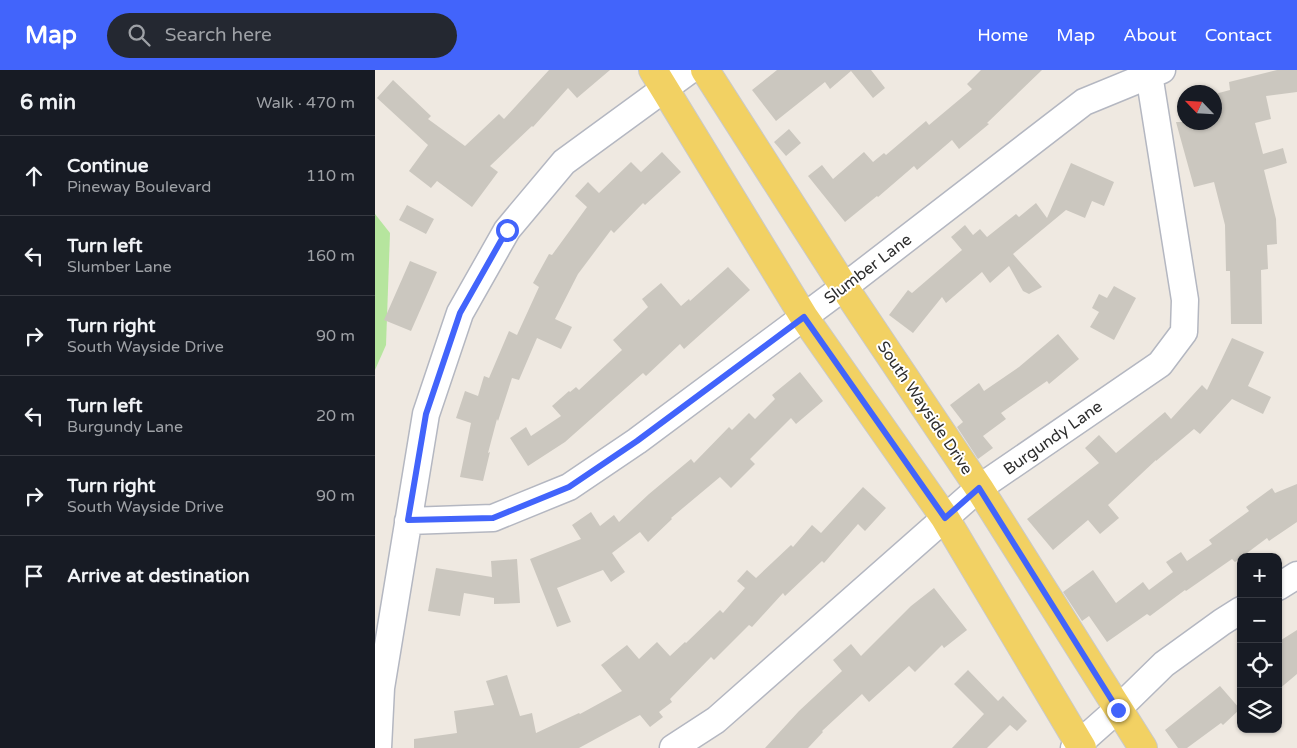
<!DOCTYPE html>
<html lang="en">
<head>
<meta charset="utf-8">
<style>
  :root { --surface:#171b24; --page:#242831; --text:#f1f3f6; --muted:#9ea1a6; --line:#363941; --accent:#4264fb }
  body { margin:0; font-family:"Varela Round",sans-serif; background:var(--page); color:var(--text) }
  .controls { position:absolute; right:15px; bottom:15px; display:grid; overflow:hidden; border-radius:10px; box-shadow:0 1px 4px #0004 }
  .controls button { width:45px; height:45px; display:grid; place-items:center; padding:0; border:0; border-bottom:1px solid var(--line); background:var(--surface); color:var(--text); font:25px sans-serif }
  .compass { position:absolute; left:802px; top:15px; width:45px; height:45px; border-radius:50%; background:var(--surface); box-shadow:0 1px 4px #0004; rotate:295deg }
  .stop { position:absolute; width:15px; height:15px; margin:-11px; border:4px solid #4264fb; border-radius:50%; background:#fff }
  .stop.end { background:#4264fb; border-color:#fff; box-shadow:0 1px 5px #0008 }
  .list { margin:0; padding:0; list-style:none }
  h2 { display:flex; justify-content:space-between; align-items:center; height:65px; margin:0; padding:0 20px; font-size:21px }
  h2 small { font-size:16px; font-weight:400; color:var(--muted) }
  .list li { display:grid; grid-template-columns:32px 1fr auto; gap:15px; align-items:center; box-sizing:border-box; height:80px; padding:0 20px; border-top:1px solid var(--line) }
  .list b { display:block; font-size:19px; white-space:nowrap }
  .list p { margin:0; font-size:16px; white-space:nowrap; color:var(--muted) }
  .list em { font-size:16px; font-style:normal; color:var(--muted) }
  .icon { flex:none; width:28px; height:28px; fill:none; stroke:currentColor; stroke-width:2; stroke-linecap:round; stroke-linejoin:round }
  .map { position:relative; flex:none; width:922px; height:678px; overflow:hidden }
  header { display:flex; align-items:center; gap:30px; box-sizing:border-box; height:70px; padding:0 25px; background:var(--accent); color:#fff }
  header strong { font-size:24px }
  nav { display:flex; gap:28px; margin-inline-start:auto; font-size:18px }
  .search { width:350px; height:45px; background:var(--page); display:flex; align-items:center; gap:12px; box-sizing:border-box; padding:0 18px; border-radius:28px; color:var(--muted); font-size:19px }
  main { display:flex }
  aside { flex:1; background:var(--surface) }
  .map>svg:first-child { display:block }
  .green { fill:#b6e59e }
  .building { fill:#cbc7bf }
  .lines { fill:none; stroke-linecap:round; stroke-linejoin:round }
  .minor-casing { stroke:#b4b7c1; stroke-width:29 }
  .major-casing { stroke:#c9c9c9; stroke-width:30 }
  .minor { stroke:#fff; stroke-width:26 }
  .major { stroke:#f2d163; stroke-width:28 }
  .route { stroke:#4264fb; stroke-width:6 }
  .labels { text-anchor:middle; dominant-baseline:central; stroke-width:4; stroke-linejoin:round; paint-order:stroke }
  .street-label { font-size:16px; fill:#2e2e2e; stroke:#fff }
</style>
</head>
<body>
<header>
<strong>Map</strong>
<div class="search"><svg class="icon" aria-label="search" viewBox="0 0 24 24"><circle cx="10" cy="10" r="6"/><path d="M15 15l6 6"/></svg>Search here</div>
<nav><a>Home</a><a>Map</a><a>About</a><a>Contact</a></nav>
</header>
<main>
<aside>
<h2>6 min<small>Walk · 470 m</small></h2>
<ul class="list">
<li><svg class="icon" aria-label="ahead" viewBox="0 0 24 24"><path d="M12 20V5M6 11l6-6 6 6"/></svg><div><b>Continue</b><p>Pineway Boulevard</p></div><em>110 m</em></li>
<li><svg class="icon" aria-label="left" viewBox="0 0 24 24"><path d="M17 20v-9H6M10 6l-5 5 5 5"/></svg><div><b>Turn left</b><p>Slumber Lane</p></div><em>160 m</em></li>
<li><svg class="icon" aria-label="right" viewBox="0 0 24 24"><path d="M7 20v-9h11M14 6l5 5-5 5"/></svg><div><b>Turn right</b><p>South Wayside Drive</p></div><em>90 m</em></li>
<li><svg class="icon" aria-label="left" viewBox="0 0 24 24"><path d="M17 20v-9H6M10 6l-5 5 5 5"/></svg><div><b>Turn left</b><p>Burgundy Lane</p></div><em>20 m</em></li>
<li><svg class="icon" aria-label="right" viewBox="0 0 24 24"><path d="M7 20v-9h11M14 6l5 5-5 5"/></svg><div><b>Turn right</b><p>South Wayside Drive</p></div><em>90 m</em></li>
<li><svg class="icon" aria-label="arrive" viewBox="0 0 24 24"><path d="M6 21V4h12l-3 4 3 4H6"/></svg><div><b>Arrive at destination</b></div></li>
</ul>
</aside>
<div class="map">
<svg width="922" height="678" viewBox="0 0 922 678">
  <rect width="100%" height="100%" fill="#efe9e1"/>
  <path class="green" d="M 0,144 L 15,163 L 11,275 L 0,300 Z"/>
  <path class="building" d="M 174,0 L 235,0 L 202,28 L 193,18 L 158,57 L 157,56 L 115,96 L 123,102 L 97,137 L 62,111 L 56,118 L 34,101 L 53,75 L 2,28 L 18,10 L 56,46 L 53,49 L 90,76 L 124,44 L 129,49 Z
    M 402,0 L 496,0 L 510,18 L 498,28 L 476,1 L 455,19 L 450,12 L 401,51 L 377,20 Z
    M 606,0 L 667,0 L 612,53 L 614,54 L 584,79 L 577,70 L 542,100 L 539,96 L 503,127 L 502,126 L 470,152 L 433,106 L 447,95 L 458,109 L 489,82 L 498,92 L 509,83 L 511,85 L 551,51 L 554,55 L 597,19 L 592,14 Z
    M 902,0 L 922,0 L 922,22 L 891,26 L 896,49 L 880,53 L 888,84 L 908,78 L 912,93 L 889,100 L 901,149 L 902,174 L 892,175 L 893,199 L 886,200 L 887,254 L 856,254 L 855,201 L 851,201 L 850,155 L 839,112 L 819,117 L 801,52 L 840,52 L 840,24 L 855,20 L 854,12 Z
    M 414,59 L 426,73 L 411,86 L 399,72 Z
    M 287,82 L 306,102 L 270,135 L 268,133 L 239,163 L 236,160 L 203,204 L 180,249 L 197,257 L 186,279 L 162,268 L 144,310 L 137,308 L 123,351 L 122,349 L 113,383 L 115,382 L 108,411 L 85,407 L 96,353 L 81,348 L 90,321 L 103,326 L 109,306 L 114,308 L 134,261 L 142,265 L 164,217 L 158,213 L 174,184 L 177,185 L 212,137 L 200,126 L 213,112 L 224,123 L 256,92 L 266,102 Z
    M 696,93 L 739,112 L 729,136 L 717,131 L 710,148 L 691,140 L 638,184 L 667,217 L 654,224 L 648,221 L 634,196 L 615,213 L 607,202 L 571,233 L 567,227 L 538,263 L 514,245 L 533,220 L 537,223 L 587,180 L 576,167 L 590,155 L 598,165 L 605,159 L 612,167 L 641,144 L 644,147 L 661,133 L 672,148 Z
    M 32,135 L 59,149 L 51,164 L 24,150 Z
    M 35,191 L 62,202 L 36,261 L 9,250 Z
    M 353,197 L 375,220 L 309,279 L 305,274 L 271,306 L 268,303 L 190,372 L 153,396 L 135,368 L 151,357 L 156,366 L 186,346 L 177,336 L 194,321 L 195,322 L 201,317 L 204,320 L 247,280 L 238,270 L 273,237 L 267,229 L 286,213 L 306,236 L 314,229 L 315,231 Z
    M 739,216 L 761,228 L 739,270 L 715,257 L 724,242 L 717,238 L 724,224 L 732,228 Z
    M 683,264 L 704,289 L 674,314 L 672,311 L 626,343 L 631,349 L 608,366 L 618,378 L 603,389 L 582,357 L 588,352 L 575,335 L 604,313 L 609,321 L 644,297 Z
    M 857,268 L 889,282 L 873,316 L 896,327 L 888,344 L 857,329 L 825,364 L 819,359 L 781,391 L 781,390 L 733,435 L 744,448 L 725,464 L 713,450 L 678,480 L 652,449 L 724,393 L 710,378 L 724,365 L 741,383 L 790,342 L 796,349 L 827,315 L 832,320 Z
    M 425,302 L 448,331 L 421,354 L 416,348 L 375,389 L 380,394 L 356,418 L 345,407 L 296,448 L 297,449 L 273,472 L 265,462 L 237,483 L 250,502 L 236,512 L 228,500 L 182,518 L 196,552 L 182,557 L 155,489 L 206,469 L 197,455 L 216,442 L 225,456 L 239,445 L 244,452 L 274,424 L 316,389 L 319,393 L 354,357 L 357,360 L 374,343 L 380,349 L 400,329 L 397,325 Z
    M 922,414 L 922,452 L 894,471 L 892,468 L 860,492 L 857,489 L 811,521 L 810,520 L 775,546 L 772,544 L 732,572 L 714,546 L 707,551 L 688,522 L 718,500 L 741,533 L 768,512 L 774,520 L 798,502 L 791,492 L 806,482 L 812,491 L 837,474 L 834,470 L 874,441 L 871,437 L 897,418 L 900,423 Z
    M 488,417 L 511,438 L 490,461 L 483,454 L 449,493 L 447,491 L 410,526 L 408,523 L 377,557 L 374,555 L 339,590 L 336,587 L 295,629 L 297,632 L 284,642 L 288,647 L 275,657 L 265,645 L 204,678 L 39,678 L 39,669 L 82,663 L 79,641 L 119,635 L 111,611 L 132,605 L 145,646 L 157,643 L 161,663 L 204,643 L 205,644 L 247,621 L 226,595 L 252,575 L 264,589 L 282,572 L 295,586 L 310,572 L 311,573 L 345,540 L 348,543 L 370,518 L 362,511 L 372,500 L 381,508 L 416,475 L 418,477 L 437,455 L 446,463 Z
    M 142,489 L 145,533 L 119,534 L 119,528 L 89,523 L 85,546 L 53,541 L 61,498 L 117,507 L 116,491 Z
    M 559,518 L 592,560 L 569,578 L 567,575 L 540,602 L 534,596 L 494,632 L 487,624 L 447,661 L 448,662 L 433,678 L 390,678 L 424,641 L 467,601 L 458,590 L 476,574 L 486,586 L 536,536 Z
    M 922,560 L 922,604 L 903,620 L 903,572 Z
    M 593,600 L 623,631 L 628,626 L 652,651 L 642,661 L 635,655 L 612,678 L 577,678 L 609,644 L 579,614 Z
    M 845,616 L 865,639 L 848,655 L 846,653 L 812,678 L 803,678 L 790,660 Z"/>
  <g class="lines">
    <g class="minor-casing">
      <path id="minor" d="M 33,451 L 118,448 L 194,417 L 262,371 L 469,217 L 709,32 L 787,0
        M 903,517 L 922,505
        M 3,678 L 6,618 L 51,344 L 85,243 L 132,160 L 189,92 L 315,0
        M 298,678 L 341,650 L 604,418 L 785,294 L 809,262 L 810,230 L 774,4
        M 699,678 L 743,639 L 789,594 L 847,552 L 866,540"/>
    </g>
    <g class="major-casing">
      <path id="major" d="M 278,0 L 429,247 L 570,448 L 707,678
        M 330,0 L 469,217 L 604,418 L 768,678"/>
    </g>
    <use href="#minor" class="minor"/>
    <use href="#major" class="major"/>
  </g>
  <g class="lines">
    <path class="route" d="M 132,160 L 85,243 L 51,344 L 33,450 L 118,448 L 194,417 L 262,371 L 429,247 L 570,448 L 604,418 L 743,640"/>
  </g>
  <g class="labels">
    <g class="street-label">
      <text transform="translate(493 199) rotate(-37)">Slumber Lane</text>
      <text transform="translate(550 338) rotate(56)">South Wayside Drive</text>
      <text transform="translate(678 368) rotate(-35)">Burgundy Lane</text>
    </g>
  </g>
</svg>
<div class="controls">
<button>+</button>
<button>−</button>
<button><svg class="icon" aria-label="locate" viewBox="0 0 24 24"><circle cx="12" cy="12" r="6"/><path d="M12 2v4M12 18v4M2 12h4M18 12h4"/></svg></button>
<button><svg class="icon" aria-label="layers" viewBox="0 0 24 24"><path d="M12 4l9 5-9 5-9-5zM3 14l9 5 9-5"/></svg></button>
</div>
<svg class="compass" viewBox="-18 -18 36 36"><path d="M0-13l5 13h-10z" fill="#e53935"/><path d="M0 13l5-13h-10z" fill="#9ea1a6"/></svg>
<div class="stop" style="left:132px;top:160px"></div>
<div class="stop end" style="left:743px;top:640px"></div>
</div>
</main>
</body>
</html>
